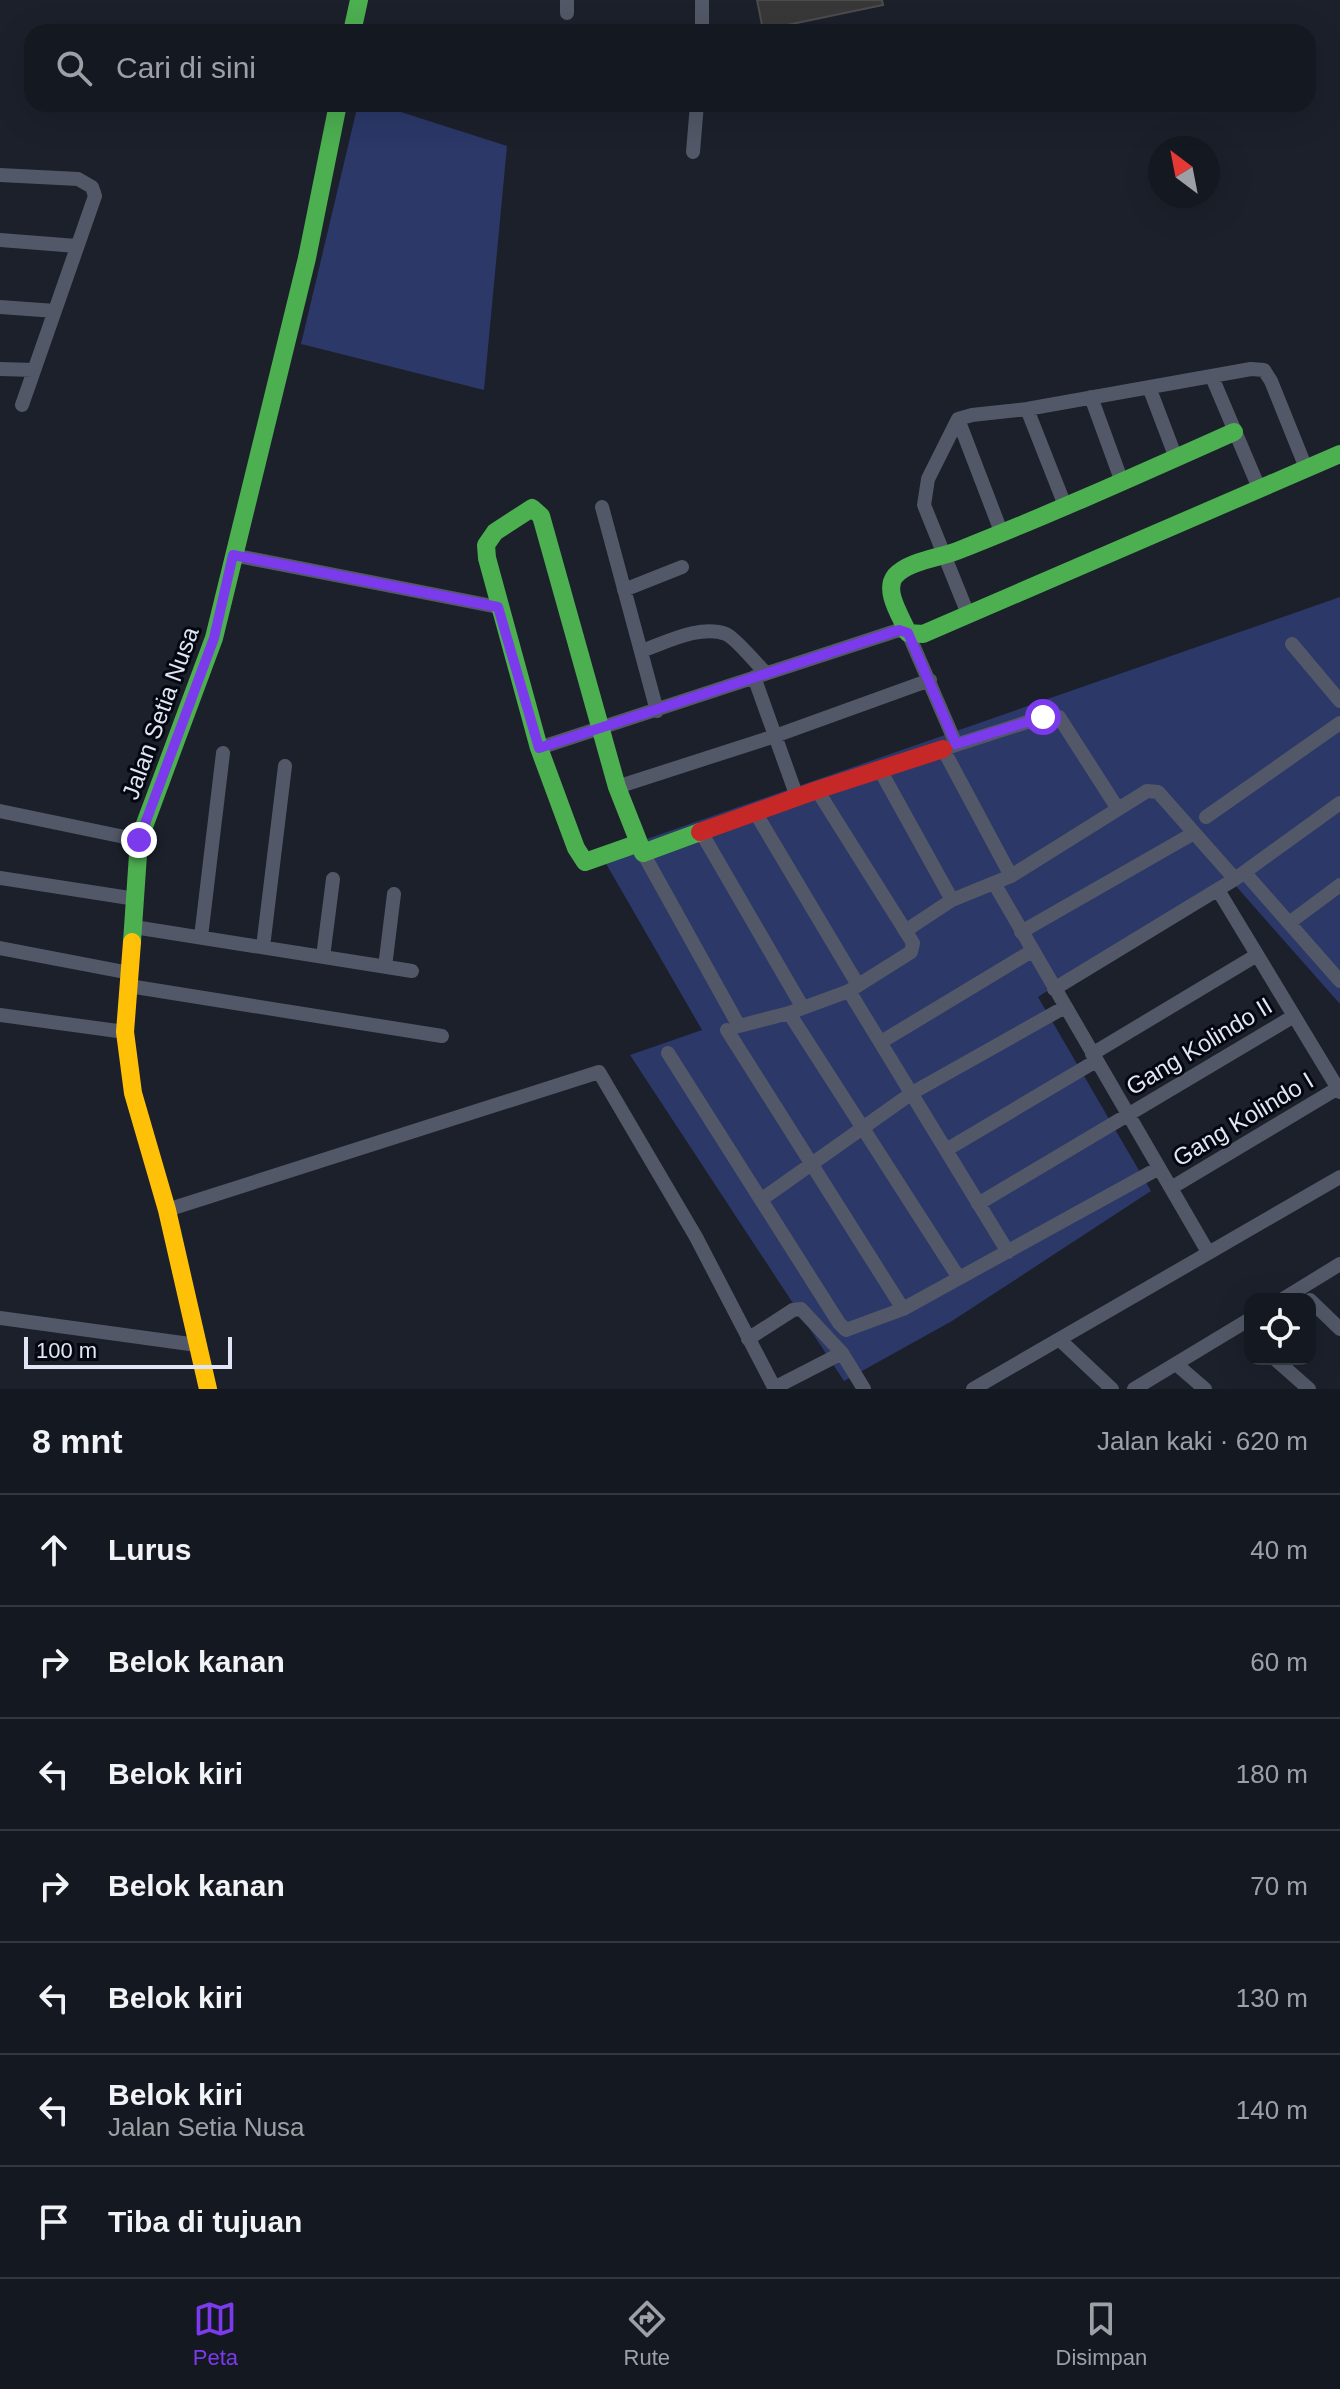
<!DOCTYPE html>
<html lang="id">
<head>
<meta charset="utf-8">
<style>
  :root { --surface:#141820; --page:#1d2129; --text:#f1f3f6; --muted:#9da0a5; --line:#33373e; --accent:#7c3aed }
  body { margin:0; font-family:Helvetica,sans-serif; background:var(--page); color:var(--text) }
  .controls { position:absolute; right:24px; bottom:24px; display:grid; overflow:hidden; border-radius:16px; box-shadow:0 8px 32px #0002 }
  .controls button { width:72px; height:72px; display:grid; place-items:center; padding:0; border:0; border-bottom:2px solid var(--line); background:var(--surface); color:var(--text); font:40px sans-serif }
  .compass { position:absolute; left:1148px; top:136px; width:72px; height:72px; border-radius:50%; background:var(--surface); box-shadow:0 8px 32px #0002; rotate:328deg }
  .scale { position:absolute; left:24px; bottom:20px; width:208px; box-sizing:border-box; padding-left:8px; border:4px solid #e0e6f5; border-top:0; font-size:22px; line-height:28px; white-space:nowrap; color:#e0e6f5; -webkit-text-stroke:6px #050710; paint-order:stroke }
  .stop { position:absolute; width:24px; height:24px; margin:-18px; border:6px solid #7c3aed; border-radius:50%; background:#fff }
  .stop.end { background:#7c3aed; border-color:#fff; box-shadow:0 2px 8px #0008 }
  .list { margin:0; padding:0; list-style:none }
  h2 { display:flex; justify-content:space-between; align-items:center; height:104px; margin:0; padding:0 32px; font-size:34px }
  h2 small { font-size:26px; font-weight:400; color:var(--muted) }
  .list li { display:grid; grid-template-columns:52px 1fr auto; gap:24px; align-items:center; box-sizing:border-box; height:112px; padding:0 32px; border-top:2px solid var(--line) }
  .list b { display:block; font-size:30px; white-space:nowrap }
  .list p { margin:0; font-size:26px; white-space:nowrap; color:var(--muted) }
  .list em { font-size:26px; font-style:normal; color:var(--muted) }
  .icon { flex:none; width:44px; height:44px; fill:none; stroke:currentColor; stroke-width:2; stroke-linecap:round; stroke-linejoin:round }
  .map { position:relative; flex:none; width:1340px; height:1389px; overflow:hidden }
  .search { position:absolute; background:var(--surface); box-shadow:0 8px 32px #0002; left:24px; right:24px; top:24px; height:88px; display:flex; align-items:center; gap:20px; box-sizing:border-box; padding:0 28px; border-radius:24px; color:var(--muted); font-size:30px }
  .sheet { height:888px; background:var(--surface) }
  nav { display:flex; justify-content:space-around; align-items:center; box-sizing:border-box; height:112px; border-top:2px solid var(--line); background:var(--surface); font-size:22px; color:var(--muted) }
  nav a { display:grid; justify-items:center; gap:4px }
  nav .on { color:var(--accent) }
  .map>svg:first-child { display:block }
  .green { fill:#2b3868 }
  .building { fill:#383839; stroke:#4c4c4d; stroke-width:2 }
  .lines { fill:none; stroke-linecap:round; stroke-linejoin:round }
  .street { stroke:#525867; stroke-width:14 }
  .fast { stroke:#4caf50; stroke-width:18 }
  .slow { stroke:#ffc107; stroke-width:18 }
  .jam { stroke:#c62828; stroke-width:18 }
  .route { stroke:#7c3aed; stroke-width:10 }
  .labels { text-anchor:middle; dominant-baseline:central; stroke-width:6; stroke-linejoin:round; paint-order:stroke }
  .street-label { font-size:24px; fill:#e0e6f5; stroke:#050710 }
</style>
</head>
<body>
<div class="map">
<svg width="1340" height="1389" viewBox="0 0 1340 1389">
  <rect width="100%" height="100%" fill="#1b202b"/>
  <path class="green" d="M 358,104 L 376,104 L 507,146 L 484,390 L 301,344 Z
    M 1340,597 L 1340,1004 L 1227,876 L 1038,997 L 1151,1191 L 952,1321 L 844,1381 L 630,1055 L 702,1030 L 601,855 Z"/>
  <path class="building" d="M 757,0 L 882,0 L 883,5 L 763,30 Z"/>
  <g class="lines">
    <path class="street" d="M 567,13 L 567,0
      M 702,32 L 702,0
      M 693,152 L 697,104
      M 0,175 L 78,179 L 92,187 L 95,196 L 22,405
      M 0,240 L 77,246
      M 0,307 L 55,311
      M 0,369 L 34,370
      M 1212,377 L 1259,488
      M 1149,387 L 1176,458
      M 1091,397 L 1122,482
      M 1027,409 L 1066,508
      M 958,419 L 1002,534
      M 602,507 L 657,711
      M 233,555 L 498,607
      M 624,590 L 682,567
      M 968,614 L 924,505 L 928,479 L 958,419 L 972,415 L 1027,409 L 1251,369 L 1264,370 L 1271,381 L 1306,468
      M 1292,644 L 1340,701
      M 641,651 C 665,643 700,624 726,634 C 737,639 756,664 766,673
      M 754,677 L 797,797
      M 539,748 L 899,630 L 908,633 L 956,744
      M 880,770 L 952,900
      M 617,787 L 775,736 L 930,680
      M 0,811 L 139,840
      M 755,812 L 858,985
      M 1206,817 L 1340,723
      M 701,832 L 803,1008
      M 643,853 L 739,1026 L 789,1013 L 849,991 L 911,952 L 913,943 L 817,790
      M 1245,873 L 1340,981
      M 1011,876 L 943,749 L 1043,717 L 1059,717 L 1118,809
      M 0,878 L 136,899
      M 994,883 L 1208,1252
      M 1218,890 L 1340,1092
      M 1289,923 L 1340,885
      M 134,927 L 412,971
      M 905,931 L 952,900 L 1011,876 L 1147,791 L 1158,792 L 1235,879
      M 1021,932 L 1194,833
      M 201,937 L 223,753
      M 263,947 L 285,766
      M 0,948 L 130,973
      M 323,957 L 333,879
      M 385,967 L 394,894
      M 129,986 L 442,1036
      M 1054,989 L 1235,879 L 1340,803
      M 849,991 L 1008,1252
      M 789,1013 L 959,1278
      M 0,1015 L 125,1032
      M 727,1030 L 903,1309
      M 881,1042 L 1032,951
      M 668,1053 L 839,1323 L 846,1330 L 903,1309 L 1159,1168
      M 1092,1054 L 1257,955
      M 946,1150 L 1096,1061
      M 1171,1188 L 1338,1088
      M 762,1199 L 912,1093 L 1065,1007
      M 978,1204 L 1294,1016
      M 167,1210 L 599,1072 L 696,1237 L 775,1389
      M 1283,1299 L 1340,1264
      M 1310,1300 L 1340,1329
      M 0,1318 L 197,1345
      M 748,1339 L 793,1310 L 801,1309 L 842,1353 L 864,1389
      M 1060,1340 L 1112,1389
      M 1275,1359 L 1309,1389
      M 1176,1364 L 1205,1389
      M 774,1388 L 842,1353
      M 973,1389 L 1340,1177
      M 1134,1389 L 1250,1319"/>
    <path class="fast" d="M 352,32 L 359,0
      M 1234,432 C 1142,473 1051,514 957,551 C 939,558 908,561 895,576 C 883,591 902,618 908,633 L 923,634 L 1340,454
      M 639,843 L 585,862 L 576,848 L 539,748 L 487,558 L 486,545 L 495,532 L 532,508 L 541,516 L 617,787 L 643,853 L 700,832
      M 132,942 L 139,840 L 214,638 L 307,258 L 338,104"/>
    <path class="slow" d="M 132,942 L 125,1032 L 133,1093 L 167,1210 L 208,1389"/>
    <path class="jam" d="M 700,832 L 817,790 L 943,749"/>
  </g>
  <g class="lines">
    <path class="route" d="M 139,840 L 214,638 L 233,555 L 498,607 L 539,748 L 899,630 L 908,633 L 956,744 L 1043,717"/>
  </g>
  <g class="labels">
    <g class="street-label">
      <text transform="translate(160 713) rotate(-70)">Jalan Setia Nusa</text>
      <text transform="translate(1199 1046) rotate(-31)">Gang Kolindo II</text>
      <text transform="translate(1243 1119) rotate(-31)">Gang Kolindo I</text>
    </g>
  </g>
</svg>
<div class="controls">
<button><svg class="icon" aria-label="locate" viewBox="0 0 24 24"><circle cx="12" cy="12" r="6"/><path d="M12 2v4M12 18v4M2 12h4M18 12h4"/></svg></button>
</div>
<svg class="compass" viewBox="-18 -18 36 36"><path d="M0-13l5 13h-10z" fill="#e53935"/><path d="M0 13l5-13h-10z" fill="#9da0a5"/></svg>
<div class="scale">100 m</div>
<div class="stop" style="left:1043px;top:717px"></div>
<div class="stop end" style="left:139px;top:840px"></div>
<div class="search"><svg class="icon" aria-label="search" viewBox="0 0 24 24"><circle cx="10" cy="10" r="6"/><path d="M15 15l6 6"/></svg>Cari di sini</div>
</div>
<section class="sheet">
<h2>8 mnt<small>Jalan kaki · 620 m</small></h2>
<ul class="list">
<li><svg class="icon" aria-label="ahead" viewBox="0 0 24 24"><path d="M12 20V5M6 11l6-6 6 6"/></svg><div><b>Lurus</b></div><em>40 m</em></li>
<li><svg class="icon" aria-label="right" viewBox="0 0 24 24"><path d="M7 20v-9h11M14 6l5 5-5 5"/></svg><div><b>Belok kanan</b></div><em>60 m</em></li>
<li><svg class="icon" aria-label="left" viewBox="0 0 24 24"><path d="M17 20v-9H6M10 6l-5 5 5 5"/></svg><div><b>Belok kiri</b></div><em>180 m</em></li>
<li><svg class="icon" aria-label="right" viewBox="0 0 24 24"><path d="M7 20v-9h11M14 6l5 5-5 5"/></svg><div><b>Belok kanan</b></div><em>70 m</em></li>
<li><svg class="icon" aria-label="left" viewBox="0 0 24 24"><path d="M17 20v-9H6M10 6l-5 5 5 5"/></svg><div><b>Belok kiri</b></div><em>130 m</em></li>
<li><svg class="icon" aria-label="left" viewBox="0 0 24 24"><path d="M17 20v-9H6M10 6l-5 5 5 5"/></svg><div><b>Belok kiri</b><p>Jalan Setia Nusa</p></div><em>140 m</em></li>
<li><svg class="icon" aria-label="arrive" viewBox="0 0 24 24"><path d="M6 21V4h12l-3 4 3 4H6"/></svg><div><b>Tiba di tujuan</b></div></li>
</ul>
</section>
<nav>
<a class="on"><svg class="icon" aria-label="map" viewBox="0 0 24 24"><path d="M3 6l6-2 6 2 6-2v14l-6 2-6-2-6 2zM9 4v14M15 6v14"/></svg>Peta</a>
<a><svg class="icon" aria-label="directions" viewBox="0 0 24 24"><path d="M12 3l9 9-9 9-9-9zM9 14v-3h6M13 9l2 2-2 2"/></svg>Rute</a>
<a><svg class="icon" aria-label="saved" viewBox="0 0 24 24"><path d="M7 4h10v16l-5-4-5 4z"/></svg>Disimpan</a>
</nav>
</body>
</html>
